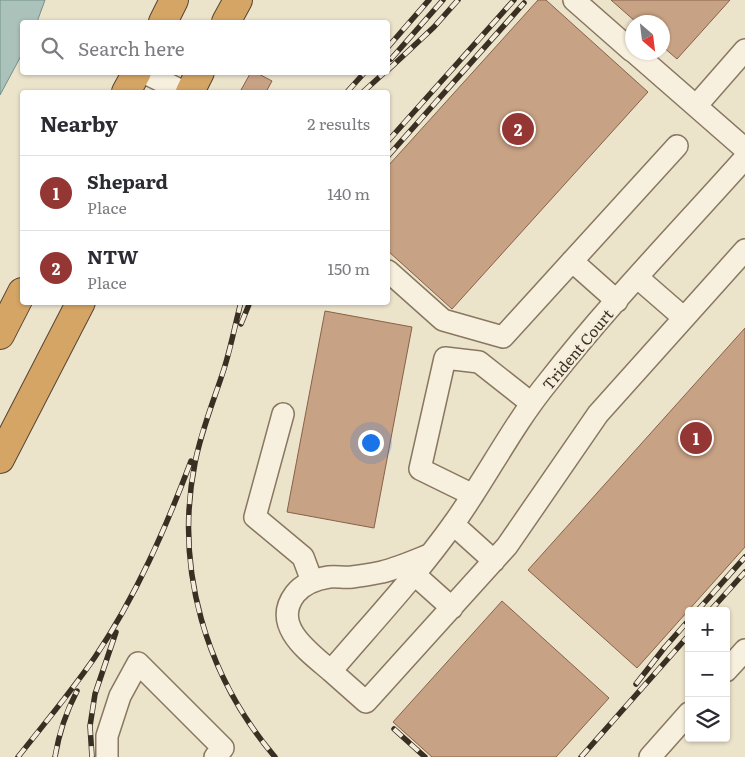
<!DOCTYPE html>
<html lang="en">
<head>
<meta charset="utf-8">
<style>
  :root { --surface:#fff; --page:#f7f7f7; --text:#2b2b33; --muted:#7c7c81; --line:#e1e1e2; --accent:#943634 }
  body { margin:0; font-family:Literata,serif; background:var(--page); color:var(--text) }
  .controls { position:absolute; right:15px; bottom:15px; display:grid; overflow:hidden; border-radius:5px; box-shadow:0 1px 4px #0004 }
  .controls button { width:45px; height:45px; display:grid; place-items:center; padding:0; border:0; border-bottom:1px solid var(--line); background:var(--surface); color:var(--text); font:25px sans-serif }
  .compass { position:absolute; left:625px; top:15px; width:45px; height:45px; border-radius:50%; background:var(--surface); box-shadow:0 1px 4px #0004; rotate:152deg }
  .you { position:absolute; left:370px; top:442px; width:18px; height:18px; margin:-12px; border:4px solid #fff; border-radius:50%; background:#1a73e8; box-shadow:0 0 0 8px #1a73e833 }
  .badge { display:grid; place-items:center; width:32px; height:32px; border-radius:50%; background:var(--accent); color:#fff; font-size:16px; font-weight:700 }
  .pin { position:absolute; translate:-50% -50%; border:2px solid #fff; box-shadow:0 1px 5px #0006 }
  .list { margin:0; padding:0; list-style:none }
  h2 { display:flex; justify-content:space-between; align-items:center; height:65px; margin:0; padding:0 20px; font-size:21px }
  h2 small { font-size:16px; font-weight:400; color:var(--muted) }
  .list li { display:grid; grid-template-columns:32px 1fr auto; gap:15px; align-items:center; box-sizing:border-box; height:75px; padding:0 20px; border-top:1px solid var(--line) }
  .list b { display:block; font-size:19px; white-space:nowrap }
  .list p { margin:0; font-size:16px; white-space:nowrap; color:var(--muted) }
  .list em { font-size:16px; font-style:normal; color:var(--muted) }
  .icon { flex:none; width:28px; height:28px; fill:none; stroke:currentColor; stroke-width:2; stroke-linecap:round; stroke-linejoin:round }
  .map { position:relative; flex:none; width:745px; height:757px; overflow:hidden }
  .search { position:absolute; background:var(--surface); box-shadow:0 1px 4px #0004; left:20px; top:20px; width:370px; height:55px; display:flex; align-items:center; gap:12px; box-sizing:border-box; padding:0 18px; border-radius:5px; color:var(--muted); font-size:19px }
  .panel { position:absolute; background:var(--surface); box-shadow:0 1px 4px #0004; left:20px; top:90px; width:370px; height:215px; border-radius:5px }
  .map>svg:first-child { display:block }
  .water { fill:#abc2bb; stroke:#729089 }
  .building { fill:#c8a284; stroke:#866248 }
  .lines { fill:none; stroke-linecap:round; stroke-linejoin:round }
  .minor-casing { stroke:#897760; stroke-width:24 }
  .highway-casing { stroke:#574534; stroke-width:30 }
  .minor { stroke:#f7f0de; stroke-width:21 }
  .highway { stroke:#d4a564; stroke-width:28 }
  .rail-casing { stroke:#3a2f22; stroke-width:5.5 }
  .rail { stroke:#f4eddb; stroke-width:4; stroke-dasharray:11; stroke-linecap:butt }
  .labels { text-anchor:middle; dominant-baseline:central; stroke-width:4.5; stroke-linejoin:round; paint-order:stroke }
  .street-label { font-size:15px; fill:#3a2f22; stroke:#f4eddb }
</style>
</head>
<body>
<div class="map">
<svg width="745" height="757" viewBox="0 0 745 757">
  <rect width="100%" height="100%" fill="#ece3cb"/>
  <path class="water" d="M 0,0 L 45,0 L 37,22 L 22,22 L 22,54 L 0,95 Z"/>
  <path class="building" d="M 538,0 L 546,0 L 648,92 L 452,309 L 388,251 L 388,166 Z
    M 611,0 L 730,0 L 677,59 L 662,46 L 662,22 L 636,22 Z
    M 251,72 L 255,72 L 272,81 L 266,92 L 246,92 L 241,90 Z
    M 325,311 L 412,327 L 374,528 L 287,512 Z
    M 745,328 L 745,547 L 637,668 L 528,570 Z
    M 502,601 L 609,698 L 556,757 L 432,757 L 393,722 Z"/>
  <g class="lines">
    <g class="minor-casing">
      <path id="minor" d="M 574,0 L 632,51
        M 634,52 L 745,149
        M 143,72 L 184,92
        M 696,106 L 745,50
        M 572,261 L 617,301
        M 388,271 L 443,320 L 503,337 L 677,146
        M 638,278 L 684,318
        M 283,414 L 255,517 L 303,557 L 312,581
        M 473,495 L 420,469 L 445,358 L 479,362 L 531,403
        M 453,524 L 494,561
        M 429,555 C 414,561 398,568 382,572 C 372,574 361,576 352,577 C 344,578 336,576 329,577 C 316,579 303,584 295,594 C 271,626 309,652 331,671 C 372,623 417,575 454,523 C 487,477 512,426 548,382 C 609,304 679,232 745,158
        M 414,574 L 452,608
        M 331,671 L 366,702 L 507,546 L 598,414 L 745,250
        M 726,671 L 745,650
        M 107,757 L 107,736 L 120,696 L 138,663 L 223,748 L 215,757
        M 650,757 L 689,713"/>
    </g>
    <g class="highway-casing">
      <path id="highway" d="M 163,22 L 174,0
        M 226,22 L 238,0
        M 126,92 L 137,72
        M 190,92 L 200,72
        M 0,335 L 22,292
        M 0,459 L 81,302"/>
    </g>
    <use href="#minor" class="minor"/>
    <use href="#highway" class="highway"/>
    <g class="rail-casing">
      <path id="rail" d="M 388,47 L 429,0
        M 391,59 L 443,0
        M 388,70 L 434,27 L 458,0
        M 347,92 L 365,72
        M 363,92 L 385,72
        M 388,141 L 514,0
        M 388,156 L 524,3
        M 241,302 C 235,325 231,347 224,369 C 214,400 201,431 195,463 C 174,568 206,676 275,757
        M 241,324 L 250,302
        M 697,611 L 745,557
        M 710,611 L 745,572
        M 636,684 L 665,647 L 689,620
        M 394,729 L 425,757
        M 18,757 C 44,724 71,692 95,657 C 136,596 165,530 191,461
        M 55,757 C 59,733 66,712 77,691
        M 92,757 L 90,726 L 95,694 L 116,632
        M 581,757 L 689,635"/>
    </g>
    <use href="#rail" class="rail"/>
  </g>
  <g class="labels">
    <g class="street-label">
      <text transform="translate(577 349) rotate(-50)">Trident Court</text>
    </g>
  </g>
</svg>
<div class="controls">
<button>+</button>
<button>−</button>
<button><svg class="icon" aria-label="layers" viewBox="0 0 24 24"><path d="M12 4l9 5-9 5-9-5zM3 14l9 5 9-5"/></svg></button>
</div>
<svg class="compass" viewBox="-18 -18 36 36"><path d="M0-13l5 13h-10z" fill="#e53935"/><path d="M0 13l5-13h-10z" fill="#7c7c81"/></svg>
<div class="you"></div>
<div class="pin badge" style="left:696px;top:438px">1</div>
<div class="pin badge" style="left:518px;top:129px">2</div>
<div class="search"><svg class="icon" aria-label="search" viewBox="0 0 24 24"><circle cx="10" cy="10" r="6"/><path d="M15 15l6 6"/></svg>Search here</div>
<section class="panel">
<h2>Nearby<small>2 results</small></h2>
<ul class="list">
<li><span class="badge">1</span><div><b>Shepard</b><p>Place</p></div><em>140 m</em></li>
<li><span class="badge">2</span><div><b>NTW</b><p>Place</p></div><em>150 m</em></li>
</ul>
</section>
</div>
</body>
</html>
